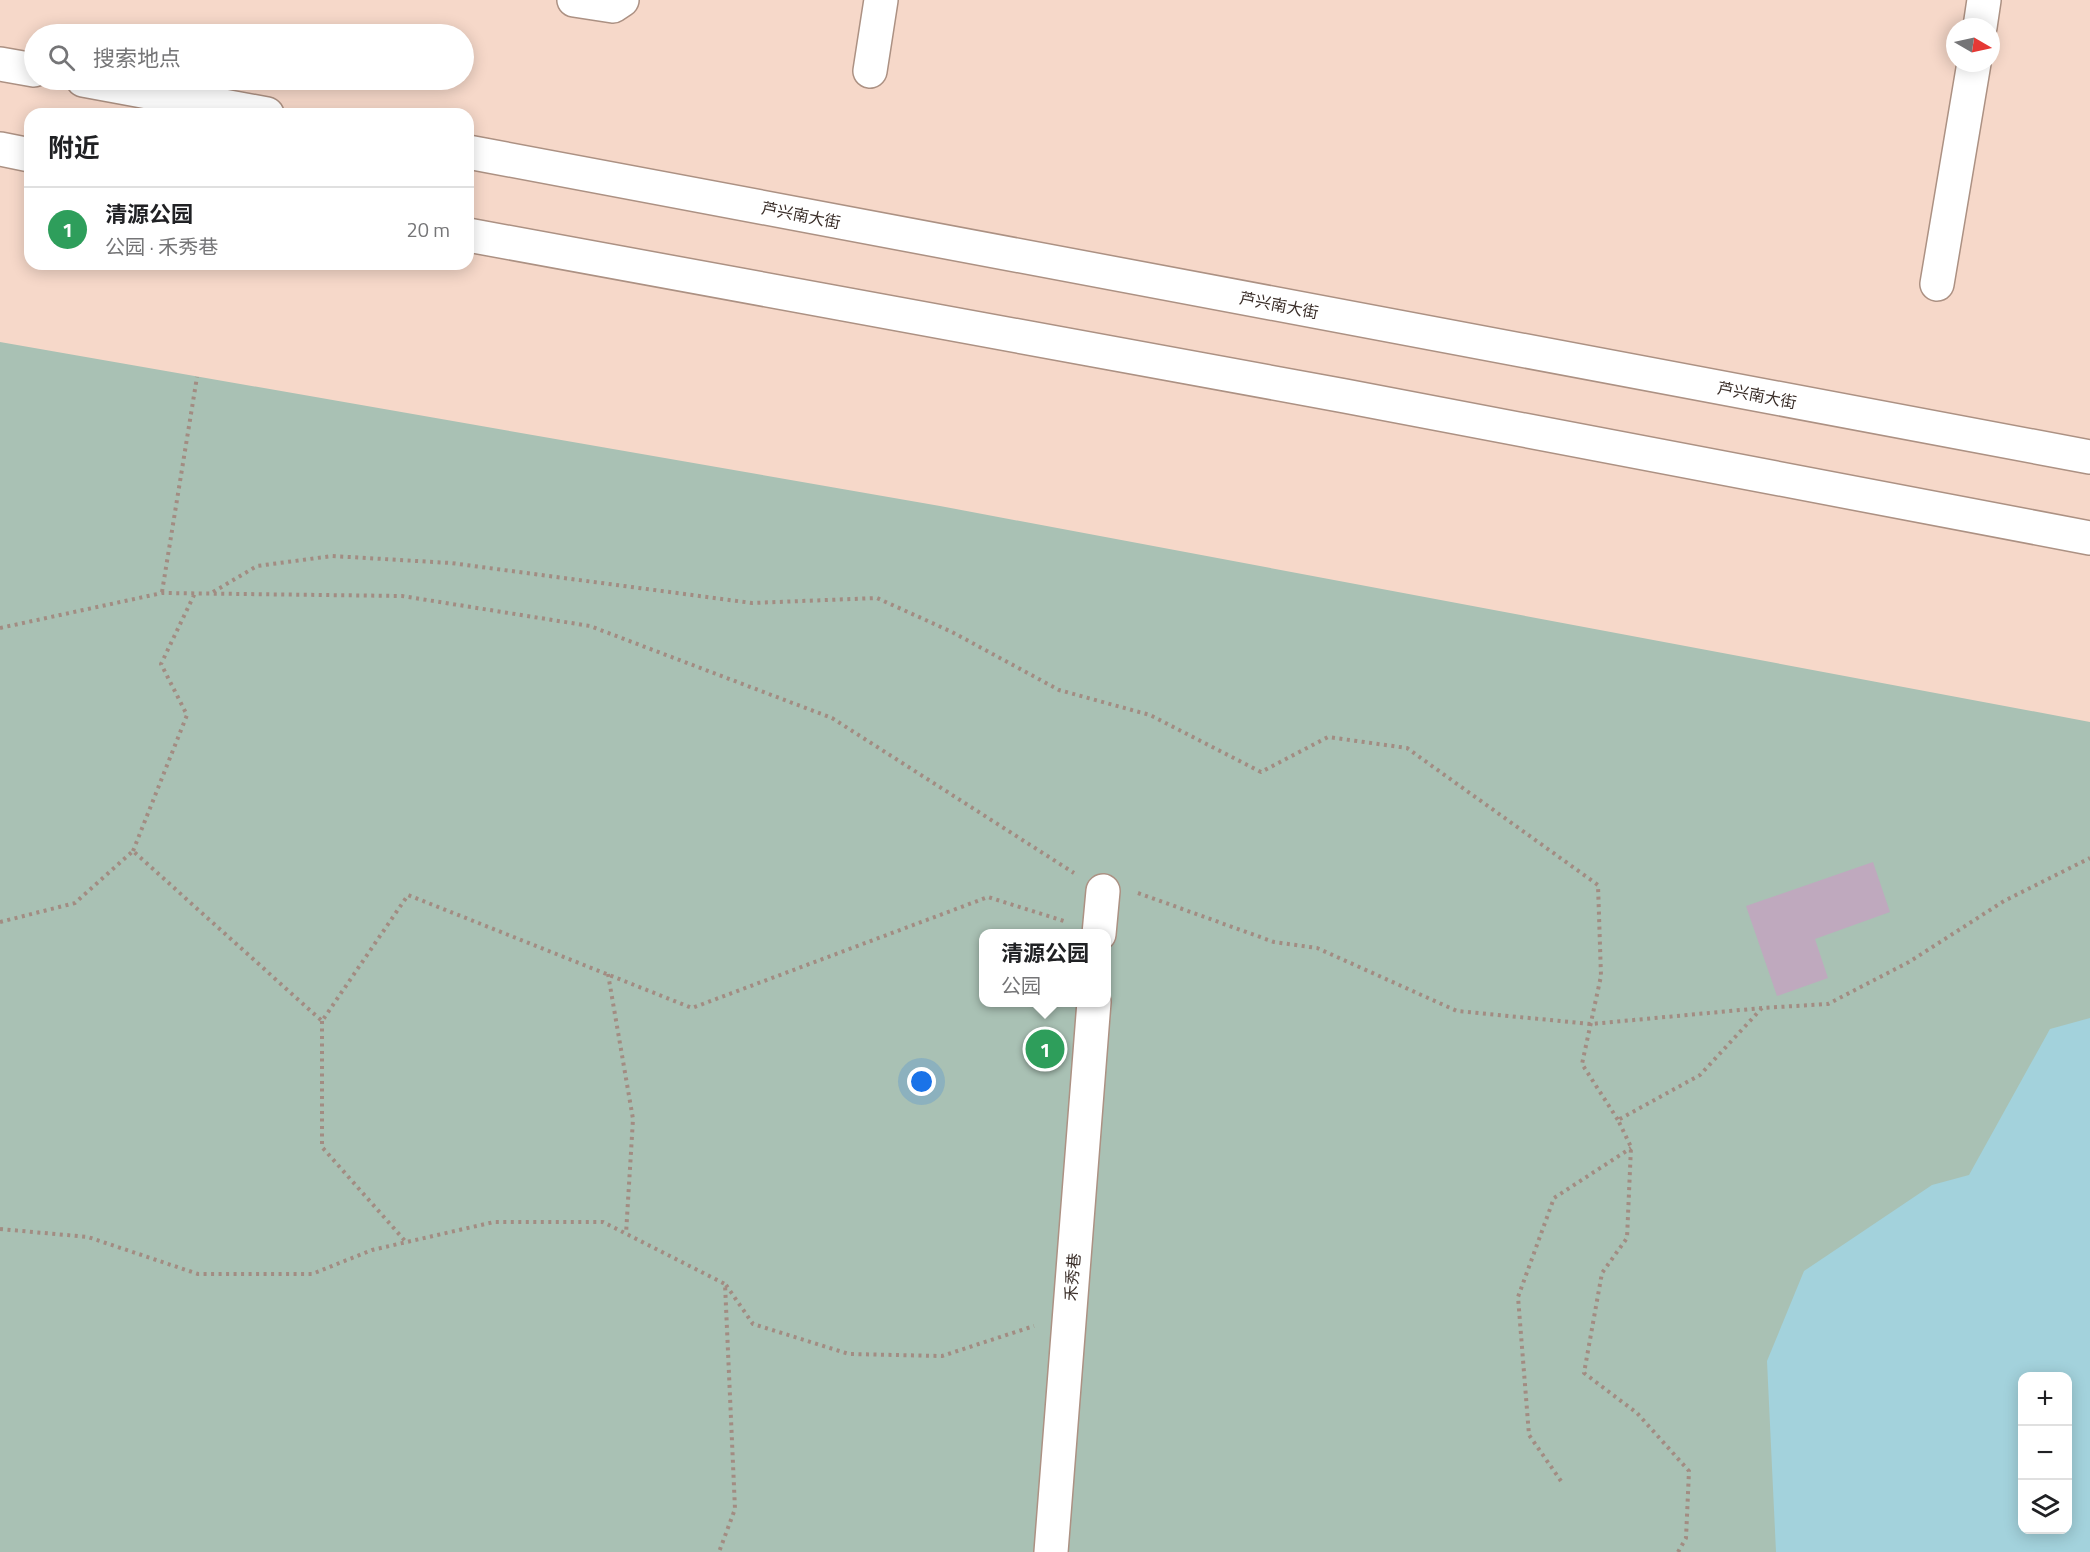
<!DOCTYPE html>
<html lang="zh">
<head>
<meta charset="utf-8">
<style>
  :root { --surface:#fff; --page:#f6f6f6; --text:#202124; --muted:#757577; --line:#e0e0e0; --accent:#b45309 }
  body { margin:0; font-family:"Titillium Web","Noto Sans SC",sans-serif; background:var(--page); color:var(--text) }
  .controls { position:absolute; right:18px; bottom:18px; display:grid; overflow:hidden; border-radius:12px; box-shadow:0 3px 15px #0003 }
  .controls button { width:54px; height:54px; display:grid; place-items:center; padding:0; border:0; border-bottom:2px solid var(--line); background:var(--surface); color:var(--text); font:30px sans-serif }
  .compass { position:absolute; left:1946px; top:18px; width:54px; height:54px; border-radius:50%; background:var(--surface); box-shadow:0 3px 15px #0003; rotate:99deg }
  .you { position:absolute; left:922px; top:1082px; width:21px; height:21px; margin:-15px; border:4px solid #fff; border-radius:50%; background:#1a73e8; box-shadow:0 0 0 9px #1a73e833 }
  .badge { display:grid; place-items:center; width:39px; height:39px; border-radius:50%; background:var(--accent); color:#fff; font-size:20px; font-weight:700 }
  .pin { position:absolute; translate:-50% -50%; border:3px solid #fff; box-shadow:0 2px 6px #0006 }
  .popup { position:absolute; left:979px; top:929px; width:132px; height:78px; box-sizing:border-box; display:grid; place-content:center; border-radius:12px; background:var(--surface); filter:drop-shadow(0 2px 4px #0005); font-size:20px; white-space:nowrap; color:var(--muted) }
  .popup b { font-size:22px; color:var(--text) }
  .popup::after { content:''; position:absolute; left:50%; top:100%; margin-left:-12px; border:12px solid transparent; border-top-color:var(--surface) }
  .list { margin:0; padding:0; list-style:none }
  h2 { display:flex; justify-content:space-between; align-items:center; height:78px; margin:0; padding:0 24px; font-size:26px }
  h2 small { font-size:20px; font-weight:400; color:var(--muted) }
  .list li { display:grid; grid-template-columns:39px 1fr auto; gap:18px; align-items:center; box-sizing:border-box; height:84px; padding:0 24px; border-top:2px solid var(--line) }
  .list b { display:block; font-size:22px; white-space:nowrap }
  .list p { margin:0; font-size:20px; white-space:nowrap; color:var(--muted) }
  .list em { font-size:20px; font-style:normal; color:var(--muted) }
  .icon { flex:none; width:33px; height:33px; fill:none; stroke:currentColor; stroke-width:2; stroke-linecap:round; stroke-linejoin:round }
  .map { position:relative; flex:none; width:2090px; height:1552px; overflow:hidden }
  .search { position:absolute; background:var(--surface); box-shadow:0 3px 15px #0003; left:24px; top:24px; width:450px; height:66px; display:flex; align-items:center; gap:15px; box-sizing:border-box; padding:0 21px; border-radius:33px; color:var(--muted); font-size:22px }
  .panel { position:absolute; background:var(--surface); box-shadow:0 3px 15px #0003; left:24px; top:108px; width:450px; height:162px; border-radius:18px }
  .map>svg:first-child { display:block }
  .green { fill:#a9c1b4; fill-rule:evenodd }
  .water { fill:#a3d2dc; fill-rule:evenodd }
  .building { fill:#bfa9be }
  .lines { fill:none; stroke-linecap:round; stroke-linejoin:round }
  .street-casing { stroke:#ac9183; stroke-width:36 }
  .primary-casing { stroke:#ac9183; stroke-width:36 }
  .path { stroke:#a28c82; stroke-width:4; stroke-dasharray:3 4.5; stroke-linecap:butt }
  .street { stroke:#fff; stroke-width:33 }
  .primary { stroke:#fff; stroke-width:33 }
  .labels { text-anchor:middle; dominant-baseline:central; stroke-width:6; stroke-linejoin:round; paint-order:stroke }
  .street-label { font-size:16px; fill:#3b2f2a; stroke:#fff }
</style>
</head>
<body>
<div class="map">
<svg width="2090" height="1552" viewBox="0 0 2090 1552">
  <rect width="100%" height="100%" fill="#f6d8c9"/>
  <path class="green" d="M 0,342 L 940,506 L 2090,722 L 2090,1552 L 0,1552 ZM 984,934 L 1106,934 L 1106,1002 L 984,1002 ZM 2022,1376 L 2068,1376 L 2068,1530 L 2022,1530 Z"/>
  <path class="water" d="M 2090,1018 L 2090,1552 L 1776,1552 L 1767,1361 L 1804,1271 L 1932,1185 L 1969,1175 L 2050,1029 ZM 2022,1376 L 2068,1376 L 2068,1530 L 2022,1530 Z"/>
  <path class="building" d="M 1873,862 L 1890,912 L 1815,939 L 1828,978 L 1777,996 L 1746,906 Z"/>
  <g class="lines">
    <g class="street-casing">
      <path id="street" d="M 574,0 L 613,6 L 622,0
        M 1980,27 L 1984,0
        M 870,71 L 881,0
        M 1937,284 L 1974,63
        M 1099,934 L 1103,891
        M 1051,1552 L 1094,1002"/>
    </g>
    <g class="primary-casing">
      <path id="primary" d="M 0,64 L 34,70
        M 83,80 L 267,114
        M 0,149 L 30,155
        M 468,152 L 2090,457
        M 468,235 L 1345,396 L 2090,538"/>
    </g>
    <path class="path" d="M 162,592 L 197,377
      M 213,592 L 257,566 L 332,556 L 451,563 L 752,603 L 877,598 L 952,632 L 1059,690 L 1150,715 L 1261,772 L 1328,737 L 1407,748 L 1598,885 L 1601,976 L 1582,1064 L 1618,1120
      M 0,628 L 162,593 L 402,596 L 590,626 L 832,718 L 1074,873
      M 133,851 L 187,715 L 161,664 L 195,593
      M 1138,893 L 1274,942 L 1317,948 L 1457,1011 L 1591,1024 L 1762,1008
      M 0,922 L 75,903 L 133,851 L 322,1021 L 408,895 L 692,1008 L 988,897 L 1067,922
      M 608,974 L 633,1119 L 626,1234
      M 322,1021 L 322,1147 L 406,1242
      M 0,1229 L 88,1237 L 198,1274 L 312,1274 L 372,1250 L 494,1222 L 603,1222 L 725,1284 L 735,1509 L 719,1552
      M 726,1285 L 753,1324 L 849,1354 L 942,1356 L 1034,1326
      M 1561,1481 L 1529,1435 L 1518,1297 L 1554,1198 L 1631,1148
      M 1678,1552 L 1686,1538 L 1689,1471 L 1637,1413 L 1584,1373 L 1602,1273 L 1627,1238 L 1631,1147 L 1618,1120 L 1700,1075 L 1762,1008 L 1828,1004 L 1909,962 L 2004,901 L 2090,858"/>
    <use href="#street" class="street"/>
    <use href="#primary" class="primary"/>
  </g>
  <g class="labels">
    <g class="street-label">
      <text transform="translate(801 215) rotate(11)">芦兴南大街</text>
      <text transform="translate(1279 305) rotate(11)">芦兴南大街</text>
      <text transform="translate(1757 395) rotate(11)">芦兴南大街</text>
      <text transform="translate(1072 1277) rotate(-85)">禾秀巷</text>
    </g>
  </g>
</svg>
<div class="controls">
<button>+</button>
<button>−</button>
<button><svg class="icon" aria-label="layers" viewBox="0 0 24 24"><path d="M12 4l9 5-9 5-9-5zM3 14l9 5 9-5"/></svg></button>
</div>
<svg class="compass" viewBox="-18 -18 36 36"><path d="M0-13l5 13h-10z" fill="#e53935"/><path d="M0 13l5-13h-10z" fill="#757577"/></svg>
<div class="you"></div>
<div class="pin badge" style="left:1045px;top:1049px;background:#2e9e5b">1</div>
<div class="popup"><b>清源公园</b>公园</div>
<div class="search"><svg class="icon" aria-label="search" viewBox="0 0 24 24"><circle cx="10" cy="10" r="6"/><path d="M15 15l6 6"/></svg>搜索地点</div>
<section class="panel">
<h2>附近<small></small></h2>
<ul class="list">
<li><span class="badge" style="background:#2e9e5b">1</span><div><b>清源公园</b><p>公园 · 禾秀巷</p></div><em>20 m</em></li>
</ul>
</section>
</div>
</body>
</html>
